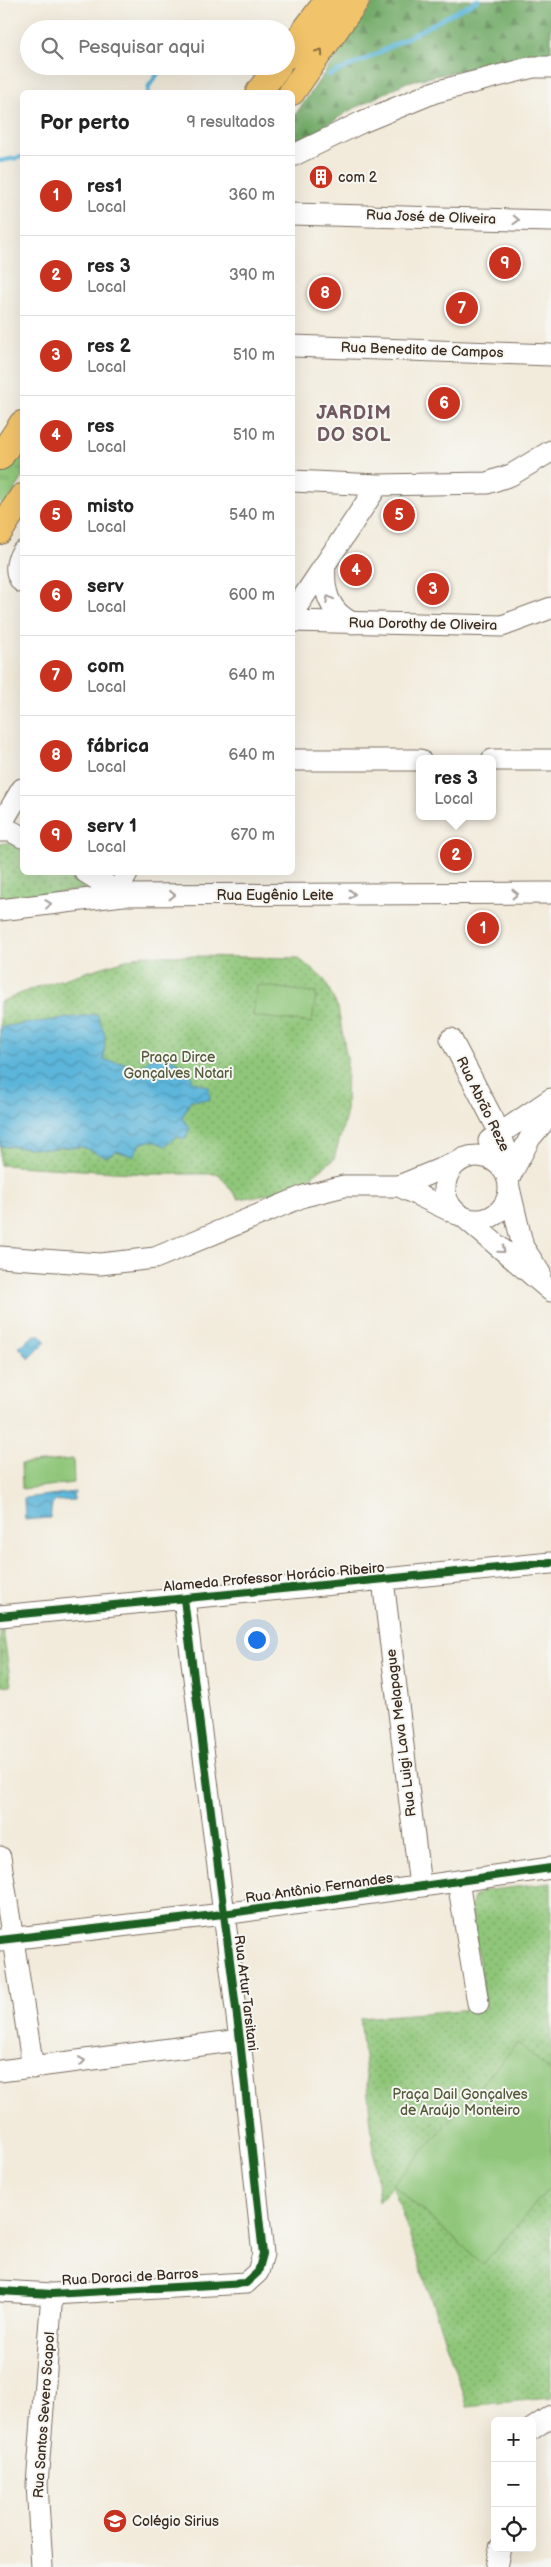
<!DOCTYPE html>
<html lang="pt">
<head>
<meta charset="utf-8">
<style>
  :root { --surface:#fff; --page:#f6f6f6; --text:#222; --muted:#767676; --line:#e0e0e0; --accent:#c8321e }
  body { margin:0; font-family:"Balsamiq Sans",sans-serif; background:var(--page); color:var(--text) }
  .controls { position:absolute; right:15px; bottom:15px; display:grid; overflow:hidden; border-radius:8px; box-shadow:0 5px 20px #0002 }
  .controls button { width:45px; height:45px; display:grid; place-items:center; padding:0; border:0; border-bottom:1px solid var(--line); background:var(--surface); color:var(--text); font:25px sans-serif }
  .you { position:absolute; left:256px; top:1639px; width:18px; height:18px; margin:-12px; border:4px solid #fff; border-radius:50%; background:#1a73e8; box-shadow:0 0 0 8px #1a73e833 }
  .badge { display:grid; place-items:center; width:32px; height:32px; border-radius:50%; background:var(--accent); color:#fff; font-size:16px; font-weight:700 }
  .pin { position:absolute; translate:-50% -50%; border:2px solid #fff; box-shadow:0 1px 5px #0006 }
  .popup { position:absolute; left:416px; top:755px; width:80px; height:65px; box-sizing:border-box; display:grid; place-content:center; border-radius:8px; background:var(--surface); filter:drop-shadow(0 1px 4px #0005); font-size:16px; white-space:nowrap; color:var(--muted) }
  .popup b { font-size:19px; color:var(--text) }
  .popup::after { content:''; position:absolute; left:50%; top:100%; margin-left:-10px; border:10px solid transparent; border-top-color:var(--surface) }
  .list { margin:0; padding:0; list-style:none }
  h2 { display:flex; justify-content:space-between; align-items:center; height:65px; margin:0; padding:0 20px; font-size:21px }
  h2 small { font-size:16px; font-weight:400; color:var(--muted) }
  .list li { display:grid; grid-template-columns:32px 1fr auto; gap:15px; align-items:center; box-sizing:border-box; height:80px; padding:0 20px; border-top:1px solid var(--line) }
  .list b { display:block; font-size:19px; white-space:nowrap }
  .list p { margin:0; font-size:16px; white-space:nowrap; color:var(--muted) }
  .list em { font-size:16px; font-style:normal; color:var(--muted) }
  .icon { flex:none; width:28px; height:28px; fill:none; stroke:currentColor; stroke-width:2; stroke-linecap:round; stroke-linejoin:round }
  .map { position:relative; flex:none; width:551px; height:2567px; overflow:hidden }
  .search { position:absolute; background:var(--surface); box-shadow:0 5px 20px #0002; left:20px; top:20px; width:275px; height:55px; display:flex; align-items:center; gap:12px; box-sizing:border-box; padding:0 18px; border-radius:28px; color:var(--muted); font-size:19px }
  .panel { position:absolute; background:var(--surface); box-shadow:0 5px 20px #0002; left:20px; top:90px; width:275px; height:785px; border-radius:8px }
  .map>svg:first-child { display:block }
  .grass { fill:url(#grass-tufts); stroke:#65784c }
  .forest { fill:url(#forest-firs); stroke:#576a44 }
  .park { fill:url(#park-dots); stroke:#65784c }
  .pitch { fill:#8fc679; stroke:#65784c }
  .water { fill:url(#water-waves); stroke:#4c707c }
  .lines { fill:none; stroke-linecap:round; stroke-linejoin:round }
  .stream { stroke:#5cb5da; stroke-width:4.5 }
  .minor-casing { stroke:#7b6e60; stroke-width:23 }
  .major-casing { stroke:#7b6e60; stroke-width:28 }
  .minor { stroke:#fff; stroke-width:21 }
  .major { stroke:#f1c36a; stroke-width:26 }
  .cycleway-casing { stroke:#f6f6f2; stroke-width:11 }
  .cycleway { stroke:#1b5e20; stroke-width:8 }
  .oneway { stroke:#8d6f40 }
  .oneway2 { stroke:#a79f9a }
  .labels { text-anchor:middle; dominant-baseline:central; stroke-width:4; stroke-linejoin:round; paint-order:stroke }
  .poi-label { font-size:14px; fill:#3b2a1e; stroke:#f6f6f2; text-anchor:start }
  .street-label { font-size:14px; fill:#3b2a1e; stroke:#f6f6f2 }
  .park-label { font-size:14px; fill:#545939; stroke:#f6f6f2 }
  .district-label { font-size:19px; font-weight:bold; letter-spacing:1px; fill:#70595f; stroke:#f6f6f2 }
</style>
</head>
<body>
<div class="map">
<svg width="551" height="2567" viewBox="0 0 551 2567">
  <defs>
    <pattern id="grass-tufts" width="24" height="20" patternUnits="userSpaceOnUse" patternTransform="scale(1.25)"><rect width="24" height="20" fill="#8fc679"/><path d="M3 7l-1-3M5 7V3M7 7l1-3M15 17l-1-3M17 17v-4M19 17l1-3" fill="none" stroke="#76a163"/></pattern>
    <pattern id="forest-firs" width="22" height="20" patternUnits="userSpaceOnUse" patternTransform="scale(1.25)"><rect width="22" height="20" fill="#73ab69"/><path d="M5 1l3.5 6h-7zM16 11l3.5 6h-7z" fill="#608b56"/></pattern>
    <pattern id="park-dots" width="8" height="8" patternUnits="userSpaceOnUse" patternTransform="scale(1.25)"><rect width="8" height="8" fill="#8fc679"/><path d="M2 2h.1M6 6h.1" fill="none" stroke="#76a163" stroke-width="1.8" stroke-linecap="round"/></pattern>
    <pattern id="water-waves" width="16" height="10" patternUnits="userSpaceOnUse" patternTransform="scale(1.25)"><rect width="16" height="10" fill="#5cb5da"/><path d="M0 5q4-4 8 0t8 0" fill="none" stroke="#4d93b0"/></pattern>
  </defs>
  <rect width="100%" height="100%" fill="#f6f6f2"/>
  <filter id="ink" filterUnits="userSpaceOnUse"><feTurbulence type="fractalNoise" baseFrequency=".02" numOctaves="2"/><feDisplacementMap in="SourceGraphic" scale="10" xChannelSelector="R" yChannelSelector="G"/><feConvolveMatrix kernelMatrix="1 2 1 2 8 2 1 2 1" color-interpolation-filters="sRGB"/></filter>
  <filter id="wash" filterUnits="userSpaceOnUse"><feTurbulence type="fractalNoise" baseFrequency=".0096" numOctaves="4" result="noise"/><feDisplacementMap in="SourceGraphic" scale="20" xChannelSelector="R" yChannelSelector="G"/><feGaussianBlur stdDeviation="1.12" result="paint"/><feColorMatrix in="noise" values="0 0 0 0 0 0 0 0 0 0 0 0 0 0 0 0 0 1.4 0 .05"/><feComposite in="paint" operator="in"/></filter>
  <g filter="url(#wash)">
    <rect width="100%" height="100%" fill="#f2ebdb"/>
    <path class="grass" d="M 22,440 L 22,479 L 0,514 L 0,473 Z"/>
    <path class="forest" d="M 375,0 L 551,0 L 551,55 L 522,57 L 407,82 L 347,112 L 293,148 L 293,118 Z"/>
    <path class="park" d="M 5,843 L 10,843 L 22,850 L 22,872 L 61,873 L 85,886 L 86,889 L 0,901 L 0,844 Z
      M 142,955 L 298,958 L 324,979 L 338,1008 L 347,1059 L 346,1116 L 334,1159 L 312,1176 L 287,1191 L 238,1199 L 219,1174 L 146,1174 L 0,1165 L 0,1002 L 34,988 Z
      M 0,1630 L 3,1630 L 11,1685 L 0,1686 Z
      M 551,1883 L 551,2398 L 467,2406 L 393,2186 L 379,2201 L 360,2018 L 486,2008 L 471,1909 L 474,1897 L 481,1891 Z"/>
    <path class="pitch" d="M 257,985 L 316,993 L 312,1023 L 253,1016 Z
      M 73,1459 L 74,1483 L 22,1489 L 21,1464 Z
      M 518,2043 L 551,2072 L 551,2186 L 483,2264 L 393,2185 Z"/>
    <path class="water" d="M 97,1014 L 105,1035 L 104,1060 L 129,1064 L 139,1069 L 153,1056 L 172,1059 L 189,1069 L 193,1081 L 209,1087 L 210,1100 L 191,1100 L 182,1118 L 190,1128 L 185,1140 L 177,1136 L 165,1146 L 152,1140 L 140,1144 L 133,1156 L 116,1151 L 106,1157 L 83,1147 L 63,1147 L 50,1149 L 0,1146 L 0,1027 Z
      M 35,1335 L 40,1335 L 46,1342 L 29,1359 L 19,1347 Z
      M 75,1492 L 74,1500 L 56,1501 L 52,1505 L 50,1518 L 25,1520 L 24,1498 Z"/>
    <g class="lines">
      <path class="stream" d="M 329,75 L 371,57 L 478,0
        M 148,92 L 149,86 L 159,72 L 172,69 L 191,71 L 204,66
        M 0,161 L 22,157"/>
    </g>
  </g>
  <g filter="url(#ink)">
    <g class="lines">
      <g class="minor-casing">
        <path id="minor" d="M 292,156 L 362,122 L 435,92 L 533,67 L 551,67
          M 292,214 L 551,221
          M 292,346 L 551,355
          M 292,481 L 378,485 L 487,483 L 511,475 L 551,451
          M 22,552 C 16,562 14,573 22,582
          M 325,565 C 323,590 328,612 353,623
          M 292,614 L 378,485
          M 292,621 L 502,626 L 551,608
          M 292,760 L 420,760
          M 492,760 L 551,760
          M 0,826 L 22,789
          M 0,831 L 11,831 L 22,837
          M 85,872 L 123,895
          M 115,896 L 128,872
          M 0,910 L 123,895 L 551,893
          M 451,1039 L 500,1133 L 513,1169
          M 489,1141 L 551,1099
          M445 1188a32 32 0 1 1 64 0a32 32 0 1 1-64 0Z
          M 510,1176 L 530,1138 L 551,1113
          M 399,1186 L 457,1214
          M 509,1188 L 523,1247 L 540,1273
          M 465,1218 L 551,1291
          M 0,1257 L 100,1264 L 155,1258 L 304,1196 L 344,1186 L 399,1186 L 460,1161
          M 383,1580 L 420,1886
          M 0,1616 L 551,1563
          M 0,1857 L 33,2068
          M 458,1881 L 478,2003
          M 0,1940 L 223,1914 L 551,1868
          M 0,2071 L 240,2040
          M 0,2291 L 52,2294 L 246,2283 L 258,2272 L 263,2254 L 240,2040 L 184,1599
          M 532,2429 L 551,2416
          M 42,2567 L 37,2484 L 52,2294
          M 496,2567 L 500,2548"/>
      </g>
      <g class="major-casing">
        <path id="major" d="M 286,56 L 328,0
          M 259,92 L 278,66
          M 292,92 L 356,0
          M 0,457 L 22,424
          M 0,531 L 22,497"/>
      </g>
      <use href="#minor" class="minor"/>
      <use href="#major" class="major"/>
      <g class="cycleway-casing">
        <path id="cycleway" d="M 0,1616 L 551,1563
          M 0,1940 L 223,1914 L 551,1868
          M 0,2291 L 52,2294 L 246,2283 L 258,2272 L 263,2254 L 240,2040 L 184,1599"/>
      </g>
      <use href="#cycleway" class="cycleway"/>
    </g>
    <defs><path id="oneway-chevron" d="M-2-3.5L2.5 0L-2 3.5" fill="none" stroke-width="1.6" stroke-linecap="round" stroke-linejoin="round" transform="scale(1.25)"/></defs>
    <use class="oneway" href="#oneway-chevron" transform="translate(320 52) rotate(-55)"/>
    <g class="oneway2">
      <use href="#oneway-chevron" transform="translate(516 220) rotate(2)"/>
      <use href="#oneway-chevron" transform="translate(329 599) rotate(-117)"/>
      <use href="#oneway-chevron" transform="translate(352 894)"/>
      <use href="#oneway-chevron" transform="translate(515 894)"/>
      <use href="#oneway-chevron" transform="translate(172 895)"/>
      <use href="#oneway-chevron" transform="translate(48 904) rotate(-7)"/>
      <use href="#oneway-chevron" transform="translate(502 1250) rotate(41)"/>
      <use href="#oneway-chevron" transform="translate(82 2061) rotate(-8)"/>
    </g>
  </g>
  <defs>
    <g id="building-disc" transform="scale(1.25)"><circle r="9.5" fill="#c8321e" stroke="#f6f6f2"/><path d="M-4-6H4V6H1V3H-1V6H-4ZM-2.5-4.3h1.7v1.8h-1.7ZM.8-4.3h1.7v1.8H.8ZM-2.5-1h1.7V.8h-1.7ZM.8-1h1.7V.8H.8Z" fill="#fff"/></g>
    <g id="school-disc" transform="scale(1.25)"><circle r="9.5" fill="#c8321e" stroke="#f6f6f2"/><path d="M0-5L7-2L0 1L-7-2ZM-4 1L0 2.5L4 1V4Q0 6-4 4Z" fill="#fff"/></g>
  </defs>
  <g fill-rule="evenodd">
    <use href="#building-disc" x="321" y="177"/>
    <use href="#school-disc" x="115" y="2521"/>
  </g>
  <g class="labels">
    <g class="poi-label">
      <text x="338" y="177">com 2</text>
      <text x="132" y="2521">Colégio Sirius</text>
    </g>
    <g class="street-label">
      <text transform="translate(431 217) rotate(2)">Rua José de Oliveira</text>
      <text transform="translate(422 350) rotate(2)">Rua Benedito de Campos</text>
      <text transform="translate(423 624) rotate(1)">Rua Dorothy de Oliveira</text>
      <text x="275" y="895">Rua Eugênio Leite</text>
      <text transform="translate(483 1104) rotate(64)">Rua Abrão Reze</text>
      <text transform="translate(274 1577) rotate(-5)">Alameda Professor Horácio Ribeiro</text>
      <text transform="translate(401 1733) rotate(-97)">Rua Luigi Lava Melapague</text>
      <text transform="translate(319 1888) rotate(-8)">Rua Antônio Fernandes</text>
      <text transform="translate(246 1993) rotate(83)">Rua Artur Tarsitani</text>
      <text transform="translate(130 2277) rotate(-3)">Rua Doraci de Barros</text>
      <text transform="translate(44 2415) rotate(-86)">Rua Santos Severo Scapol</text>
    </g>
    <g class="park-label">
      <text x="178" y="1057">Praça Dirce<tspan x="178" dy="16">Gonçalves Notari</tspan></text>
      <text x="460" y="2094">Praça Dail Gonçalves<tspan x="460" dy="16">de Araújo Monteiro</tspan></text>
    </g>
    <g class="district-label">
      <text x="354" y="413">JARDIM<tspan x="354" dy="22">DO SOL</tspan></text>
    </g>
  </g>
</svg>
<div class="controls">
<button>+</button>
<button>−</button>
<button><svg class="icon" aria-label="locate" viewBox="0 0 24 24"><circle cx="12" cy="12" r="6"/><path d="M12 2v4M12 18v4M2 12h4M18 12h4"/></svg></button>
</div>
<div class="you"></div>
<div class="pin badge" style="left:483px;top:928px">1</div>
<div class="pin badge" style="left:456px;top:855px">2</div>
<div class="popup"><b>res 3</b>Local</div>
<div class="pin badge" style="left:433px;top:589px">3</div>
<div class="pin badge" style="left:356px;top:570px">4</div>
<div class="pin badge" style="left:399px;top:515px">5</div>
<div class="pin badge" style="left:444px;top:403px">6</div>
<div class="pin badge" style="left:462px;top:308px">7</div>
<div class="pin badge" style="left:325px;top:293px">8</div>
<div class="pin badge" style="left:505px;top:263px">9</div>
<div class="search"><svg class="icon" aria-label="search" viewBox="0 0 24 24"><circle cx="10" cy="10" r="6"/><path d="M15 15l6 6"/></svg>Pesquisar aqui</div>
<section class="panel">
<h2>Por perto<small>9 resultados</small></h2>
<ul class="list">
<li><span class="badge">1</span><div><b>res1</b><p>Local</p></div><em>360 m</em></li>
<li><span class="badge">2</span><div><b>res 3</b><p>Local</p></div><em>390 m</em></li>
<li><span class="badge">3</span><div><b>res 2</b><p>Local</p></div><em>510 m</em></li>
<li><span class="badge">4</span><div><b>res</b><p>Local</p></div><em>510 m</em></li>
<li><span class="badge">5</span><div><b>misto</b><p>Local</p></div><em>540 m</em></li>
<li><span class="badge">6</span><div><b>serv</b><p>Local</p></div><em>600 m</em></li>
<li><span class="badge">7</span><div><b>com</b><p>Local</p></div><em>640 m</em></li>
<li><span class="badge">8</span><div><b>fábrica</b><p>Local</p></div><em>640 m</em></li>
<li><span class="badge">9</span><div><b>serv 1</b><p>Local</p></div><em>670 m</em></li>
</ul>
</section>
</div>
</body>
</html>
